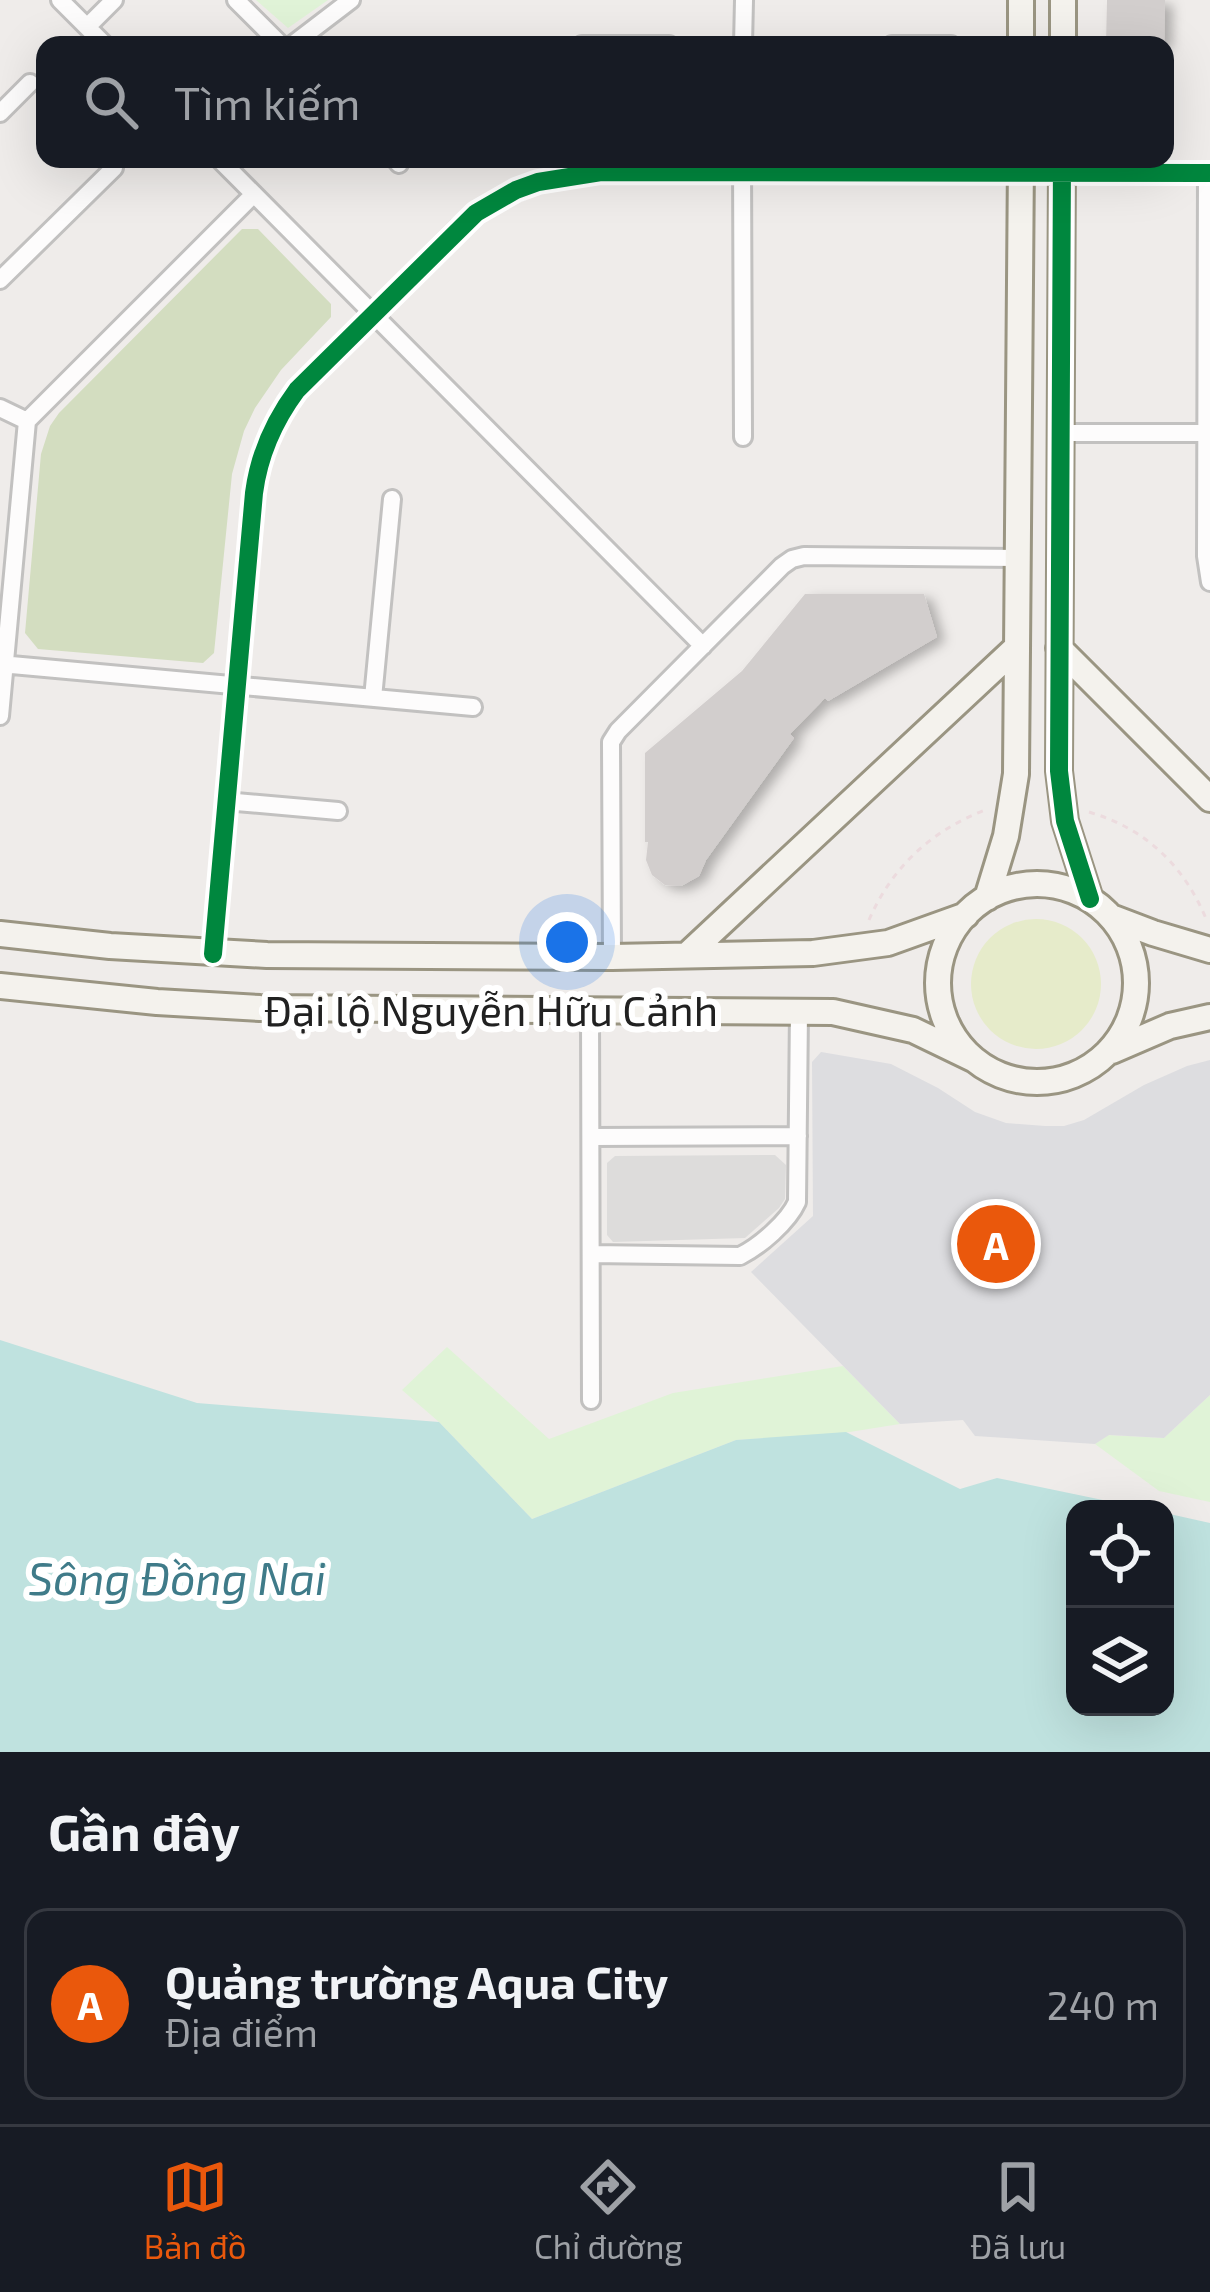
<!DOCTYPE html>
<html lang="vi">
<head>
<meta charset="utf-8">
<style>
  :root { --surface:#171b24; --page:#20242c; --text:#f1f3f6; --muted:#9ea1a6; --line:#363941; --accent:#ea580c }
  body { margin:0; font-family:"Exo 2",sans-serif; background:var(--page); color:var(--text) }
  .controls { position:absolute; right:36px; bottom:36px; display:grid; overflow:hidden; border-radius:24px; box-shadow:0 12px 48px #0002 }
  .controls button { width:108px; height:108px; display:grid; place-items:center; padding:0; border:0; border-bottom:3px solid var(--line); background:var(--surface); color:var(--text); font:60px sans-serif }
  .you { position:absolute; left:567px; top:942px; width:42px; height:42px; margin:-30px; border:9px solid #fff; border-radius:50%; background:#1a73e8; box-shadow:0 0 0 18px #1a73e833 }
  .badge { display:grid; place-items:center; width:78px; height:78px; border-radius:50%; background:var(--accent); color:#fff; font-size:39px; font-weight:700 }
  .pin { position:absolute; translate:-50% -50%; border:6px solid #fff; box-shadow:0 3px 12px #0006 }
  .list { margin:0; padding:0; list-style:none }
  h2 { display:flex; justify-content:space-between; align-items:center; height:156px; margin:0; padding:0 48px; font-size:51px }
  h2 small { font-size:39px; font-weight:400; color:var(--muted) }
  .list li { display:grid; grid-template-columns:78px 1fr auto; gap:36px; align-items:center; box-sizing:border-box; height:192px; margin:0 24px 24px; padding:0 24px; border:3px solid var(--line); border-radius:24px }
  .list b { display:block; font-size:45px; white-space:nowrap }
  .list p { margin:0; font-size:39px; white-space:nowrap; color:var(--muted) }
  .list em { font-size:39px; font-style:normal; color:var(--muted) }
  .icon { flex:none; width:66px; height:66px; fill:none; stroke:currentColor; stroke-width:2; stroke-linecap:round; stroke-linejoin:round }
  .map { position:relative; flex:none; width:1210px; height:1752px; overflow:hidden }
  .search { position:absolute; background:var(--surface); box-shadow:0 12px 48px #0002; left:36px; right:36px; top:36px; height:132px; display:flex; align-items:center; gap:30px; box-sizing:border-box; padding:0 42px; border-radius:24px; color:var(--muted); font-size:45px }
  .sheet { height:372px; background:var(--surface) }
  nav { display:flex; justify-content:space-around; align-items:center; box-sizing:border-box; height:168px; border-top:3px solid var(--line); background:var(--surface); font-size:33px; color:var(--muted) }
  nav a { display:grid; justify-items:center; gap:6px }
  nav .on { color:var(--accent) }
  .map>svg:first-child { display:block }
  .religious { fill:#dddcdb }
  .grass { fill:#e6ebca }
  .forest { fill:#d3ddc0 }
  .park { fill:#e0f3d7 }
  .plaza { fill:#dddde0 }
  .water { fill:#bfe2df }
  .building { fill:#d2cecd; filter:url(#shadow) }
  .lines { fill:none; stroke-linecap:round; stroke-linejoin:round }
  .street-casing { stroke:#c2c1c0; stroke-width:22 }
  .secondary-casing { stroke:#9a9582; stroke-width:30 }
  .path { stroke:#ecdbde; stroke-width:3; stroke-dasharray:6 6; stroke-linecap:butt }
  .street { stroke:#fdfcfc; stroke-width:16 }
  .secondary { stroke:#f4f2ed; stroke-width:24 }
  .cycleway-casing { stroke:#fff; stroke-width:26 }
  .cycleway { stroke:#00873e; stroke-width:18 }
  .labels { text-anchor:middle; dominant-baseline:central; stroke-width:12; stroke-linejoin:round; paint-order:stroke }
  .street-label { font-size:42px; fill:#212121; stroke:#fff }
  .water-label { font-size:45px; font-style:italic; fill:#3f7b89; stroke:#fff }
</style>
</head>
<body>
<div class="map">
<svg width="1210" height="1752" viewBox="0 0 1210 1752">
  <defs>
    <filter id="shadow"><feDropShadow dx="8" dy="4.5" stdDeviation="6" flood-color="#0004"/></filter>
  </defs>
  <rect width="100%" height="100%" fill="#efecea"/>
  <path class="religious" d="M 775,1155 L 786,1165 L 785,1199 L 779,1208 L 745,1238 L 613,1242 L 607,1235 L 607,1163 L 615,1156 Z"/>
  <path class="grass" d="M971 984a65 65 0 1 1 130 0a65 65 0 1 1-130 0Z"/>
  <path class="forest" d="M 242,229 L 258,229 L 331,304 L 331,317 L 281,370 L 255,408 L 244,431 L 232,474 L 214,653 L 203,663 L 38,649 L 25,633 L 41,454 L 50,426 L 59,413 Z"/>
  <path class="park" d="M 256,0 L 328,0 L 288,28 Z
    M 447,1347 L 549,1439 L 673,1393 L 843,1366 L 900,1424 L 837,1434 L 736,1440 L 532,1519 L 439,1422 L 402,1390 Z
    M 1210,1395 L 1210,1502 L 1159,1491 L 1095,1444 L 1108,1435 L 1164,1438 Z"/>
  <path class="plaza" d="M 821,1052 L 891,1064 L 938,1088 L 975,1112 L 1006,1123 L 1045,1126 L 1064,1126 L 1084,1120 L 1144,1085 L 1187,1066 L 1210,1060 L 1210,1395 L 1164,1438 L 1109,1435 L 1095,1444 L 975,1436 L 963,1420 L 900,1424 L 751,1272 L 813,1216 L 812,1062 Z"/>
  <path class="water" d="M 0,1340 L 197,1403 L 439,1422 L 532,1519 L 736,1440 L 846,1432 L 960,1489 L 997,1478 L 1146,1509 L 1075,1509 L 1075,1707 L 1165,1707 L 1165,1513 L 1210,1523 L 1210,1752 L 0,1752 Z"/>
  <path class="building" d="M 1107,0 L 1165,0 L 1164,45 L 1106,45 Z
    M 805,594 L 924,594 L 937,637 L 828,701 L 825,698 L 790,734 L 794,738 L 706,860 L 699,876 L 681,886 L 665,885 L 652,875 L 646,860 L 648,842 L 645,842 L 645,753 L 742,671 Z"/>
  <g class="lines">
    <g class="street-casing">
      <path id="street" d="M 60,0 L 105,45
        M 236,0 L 281,45
        M 87,27 L 114,0
        M 292,45 L 351,0
        M 582,45 L 669,45
        M 743,45 L 744,0
        M 892,45 L 951,45
        M 0,113 L 30,83
        M 219,159 L 703,646
        M 395,159 L 399,164
        M 742,159 L 743,437
        M 1062,172 L 1210,173
        M 1207,173 L 1206,556 L 1210,582
        M 0,280 L 114,168
        M 0,408 L 27,421
        M 1060,433 L 1210,433
        M 0,664 L 473,707
        M 373,698 L 392,499
        M 0,716 L 27,421 L 254,194
        M 225,801 L 338,811
        M 213,954 L 254,493 C 259,455 274,421 297,390 L 458,228 C 495,197 534,181 581,173 L 1021,172
        M 612,957 L 611,742 L 618,731 L 782,566 L 792,559 L 804,556 L 1017,558
        M 590,1010 L 591,1400
        M 591,1137 L 798,1136
        M 591,1254 L 740,1256 C 760,1246 788,1222 797,1202 L 799,1011"/>
    </g>
    <g class="secondary-casing">
      <path id="secondary" d="M 1021,0 L 1021,45
        M 1063,45 L 1063,0
        M 1062,159 L 1059,771 L 1065,821 L 1090,899
        M 1059,648 L 1210,799
        M938 983a99 99 0 1 1 198 0a99 99 0 1 1-198 0Z
        M 987,898 L 1006,836 L 1016,774 L 1021,159
        M 1111,917 L 1153,933 L 1210,950
        M 0,934 L 110,946 L 267,955 L 612,957 L 813,953 L 888,943 L 966,915
        M 687,955 L 1017,647
        M 0,986 L 157,1002 L 260,1008 L 833,1012 L 913,1030 L 973,1059
        M 1112,1051 L 1170,1026 L 1210,1017"/>
    </g>
    <path class="path" d="M 1089,812 C 1147,829 1185,867 1207,921
      M 869,920 C 892,867 931,831 985,810"/>
    <use href="#street" class="street"/>
    <use href="#secondary" class="secondary"/>
    <g class="cycleway-casing">
      <path id="cycleway" d="M 1062,159 L 1059,771 L 1065,821 L 1090,899
        M 213,954 L 254,493 C 259,455 274,421 297,390 L 476,213 L 516,190 L 538,182 L 601,172 L 1210,173"/>
    </g>
    <use href="#cycleway" class="cycleway"/>
  </g>
  <g class="labels">
    <g class="street-label">
      <text x="491" y="1009">Đại lộ Nguyễn Hữu Cảnh</text>
    </g>
    <g class="water-label">
      <text x="177" y="1577">Sông Đồng Nai</text>
    </g>
  </g>
</svg>
<div class="controls">
<button><svg class="icon" aria-label="locate" viewBox="0 0 24 24"><circle cx="12" cy="12" r="6"/><path d="M12 2v4M12 18v4M2 12h4M18 12h4"/></svg></button>
<button><svg class="icon" aria-label="layers" viewBox="0 0 24 24"><path d="M12 4l9 5-9 5-9-5zM3 14l9 5 9-5"/></svg></button>
</div>
<div class="you"></div>
<div class="pin badge" style="left:996px;top:1244px">A</div>
<div class="search"><svg class="icon" aria-label="search" viewBox="0 0 24 24"><circle cx="10" cy="10" r="6"/><path d="M15 15l6 6"/></svg>Tìm kiếm</div>
</div>
<section class="sheet">
<h2>Gần đây<small></small></h2>
<ul class="list">
<li><span class="badge">A</span><div><b>Quảng trường Aqua City</b><p>Địa điểm</p></div><em>240 m</em></li>
</ul>
</section>
<nav>
<a class="on"><svg class="icon" aria-label="map" viewBox="0 0 24 24"><path d="M3 6l6-2 6 2 6-2v14l-6 2-6-2-6 2zM9 4v14M15 6v14"/></svg>Bản đồ</a>
<a><svg class="icon" aria-label="directions" viewBox="0 0 24 24"><path d="M12 3l9 9-9 9-9-9zM9 14v-3h6M13 9l2 2-2 2"/></svg>Chỉ đường</a>
<a><svg class="icon" aria-label="saved" viewBox="0 0 24 24"><path d="M7 4h10v16l-5-4-5 4z"/></svg>Đã lưu</a>
</nav>
</body>
</html>
